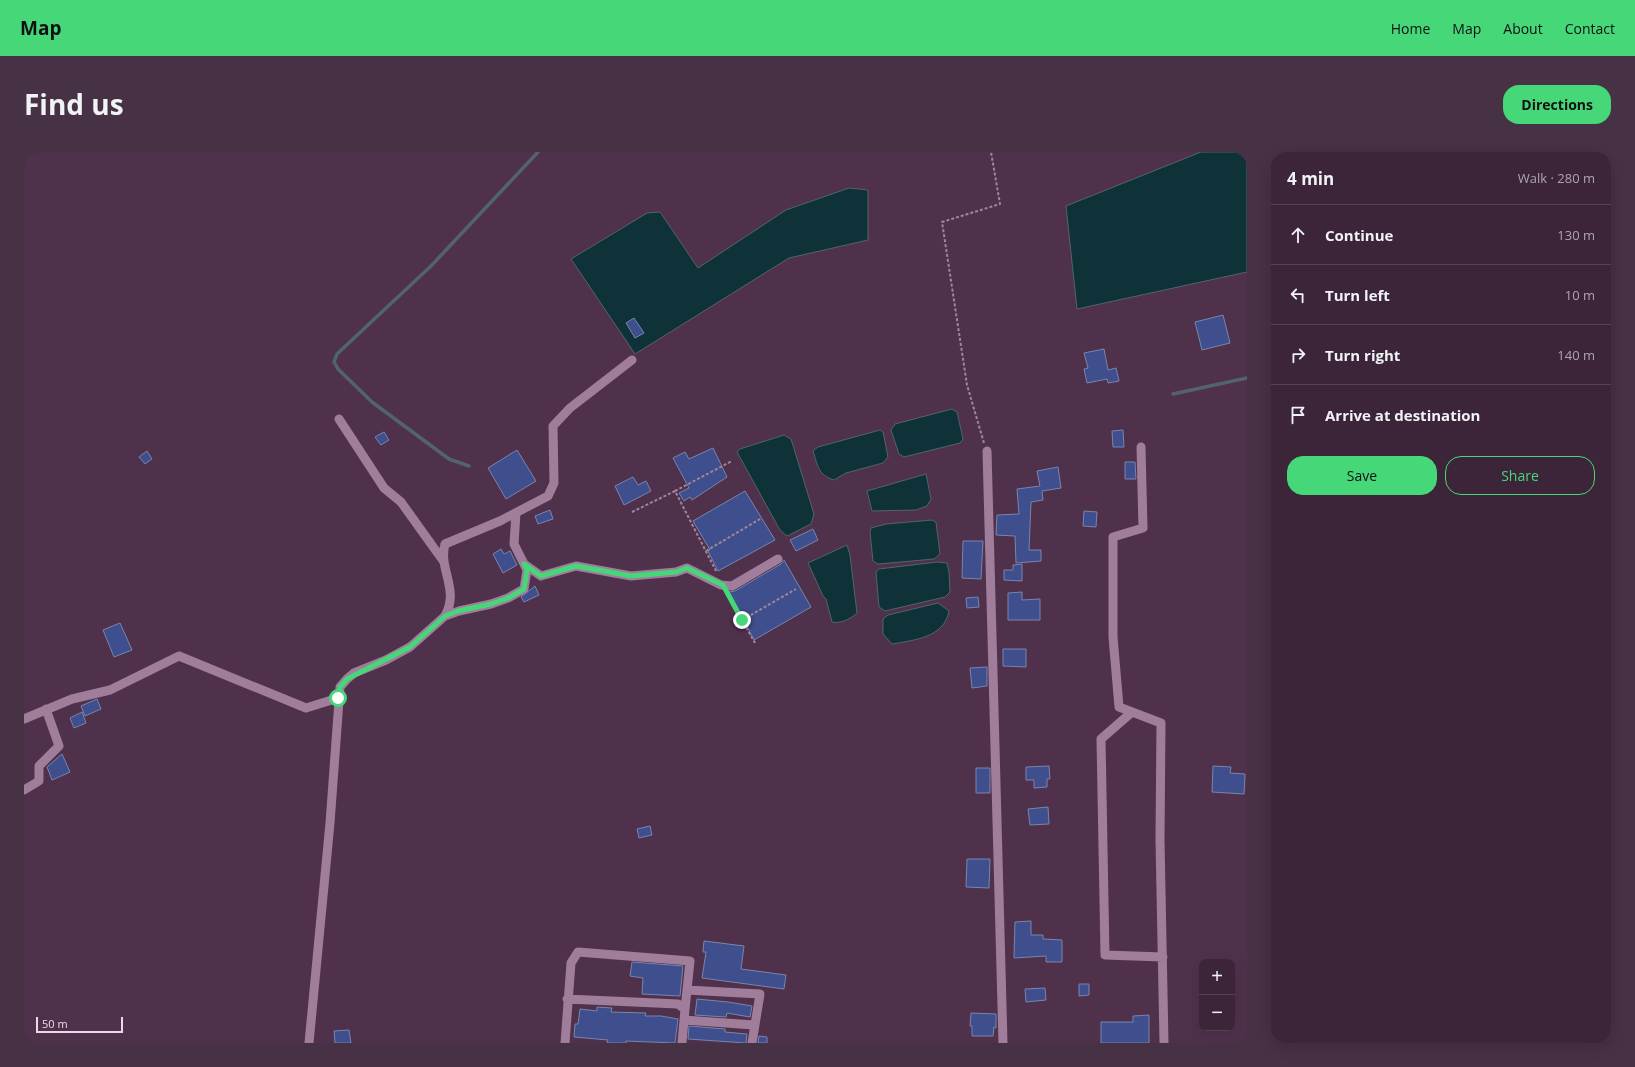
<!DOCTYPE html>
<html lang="en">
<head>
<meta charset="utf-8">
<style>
  :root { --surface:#3c2539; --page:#473144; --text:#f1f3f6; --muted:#aca5ae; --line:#554253; --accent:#46d779 }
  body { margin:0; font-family:"Open Sans",sans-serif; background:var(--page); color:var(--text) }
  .controls { position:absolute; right:12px; bottom:12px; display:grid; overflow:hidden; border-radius:8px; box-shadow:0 4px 16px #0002 }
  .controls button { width:36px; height:36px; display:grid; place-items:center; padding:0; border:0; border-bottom:1px solid var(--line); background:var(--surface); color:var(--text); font:20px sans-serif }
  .scale { position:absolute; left:12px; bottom:10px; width:87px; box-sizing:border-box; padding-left:4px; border:2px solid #ebd7e7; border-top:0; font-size:11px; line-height:14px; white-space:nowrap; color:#ebd7e7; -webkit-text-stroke:3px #50314c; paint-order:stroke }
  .stop { position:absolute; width:12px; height:12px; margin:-9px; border:3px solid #46d779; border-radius:50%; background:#fff }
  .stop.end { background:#46d779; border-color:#fff; box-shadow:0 1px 4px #0008 }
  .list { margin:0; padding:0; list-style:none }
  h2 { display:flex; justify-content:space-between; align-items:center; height:52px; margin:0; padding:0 16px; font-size:17px }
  h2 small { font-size:13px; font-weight:400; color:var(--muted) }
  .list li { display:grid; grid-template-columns:26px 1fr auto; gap:12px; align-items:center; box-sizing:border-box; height:60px; padding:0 16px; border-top:1px solid var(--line) }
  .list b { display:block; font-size:15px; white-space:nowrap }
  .list em { font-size:13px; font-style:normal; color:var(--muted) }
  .actions { display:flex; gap:8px; padding:12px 16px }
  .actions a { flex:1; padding:9px 0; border:1px solid var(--accent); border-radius:16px; text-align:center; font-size:14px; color:var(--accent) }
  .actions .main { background:var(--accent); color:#111 }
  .icon { flex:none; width:22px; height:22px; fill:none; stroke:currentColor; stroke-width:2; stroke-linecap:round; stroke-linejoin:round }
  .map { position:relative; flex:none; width:1223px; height:891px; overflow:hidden; border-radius:16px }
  header { display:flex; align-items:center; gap:24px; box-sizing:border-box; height:56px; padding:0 20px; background:var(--accent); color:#111 }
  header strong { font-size:19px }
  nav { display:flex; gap:22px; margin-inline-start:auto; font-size:14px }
  .intro { display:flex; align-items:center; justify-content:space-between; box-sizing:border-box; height:96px; padding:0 24px }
  h1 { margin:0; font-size:28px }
  .button { padding:10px 18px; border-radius:16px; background:var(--accent); color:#111; font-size:14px; font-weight:700 }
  main { display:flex; gap:24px; padding:0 24px }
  aside { flex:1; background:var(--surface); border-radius:16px; box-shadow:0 4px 16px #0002 }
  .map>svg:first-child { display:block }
  .water { fill:#0f3238; stroke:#51646c }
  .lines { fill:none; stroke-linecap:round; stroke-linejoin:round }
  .stream { stroke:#51646c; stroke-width:3.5 }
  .building { fill:#3f4e8c; stroke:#7985ac }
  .path { stroke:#9f869b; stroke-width:2; stroke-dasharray:3 2; stroke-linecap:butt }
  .minor { stroke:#a17d9c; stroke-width:9 }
  .route { stroke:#46d779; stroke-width:5 }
</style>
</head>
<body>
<header>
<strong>Map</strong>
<nav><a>Home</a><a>Map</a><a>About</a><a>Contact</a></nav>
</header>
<div class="intro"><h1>Find us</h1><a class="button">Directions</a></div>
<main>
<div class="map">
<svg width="1223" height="891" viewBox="0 0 1223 891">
  <rect width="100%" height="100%" fill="#50314c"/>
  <path class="water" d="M 1177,0 L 1223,0 L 1223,120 L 1053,157 L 1042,54 Z
    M 825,36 L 844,38 L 844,88 L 765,106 L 611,202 L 547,107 L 623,61 L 636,60 L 674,116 L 762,58 Z
    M 928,257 L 933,260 L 939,287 L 936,291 L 880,305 L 875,302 L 867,278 L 871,272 Z
    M 856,278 L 859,280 L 864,305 L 859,311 L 822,321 L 810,328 C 794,323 794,314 789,299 L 794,295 Z
    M 760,283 L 767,287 L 790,362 L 787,372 L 763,384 L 756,378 L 713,300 L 716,297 Z
    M 902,322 L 907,347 L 903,354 L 892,358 L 848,359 L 843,339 Z
    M 908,368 L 912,370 L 916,402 L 910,407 L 854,412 L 849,409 L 846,380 L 847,376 L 862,372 Z
    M 823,393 L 826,403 L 833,461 C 827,467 816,472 808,470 L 802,447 L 799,444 L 784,411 Z
    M 913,410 L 923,411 L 925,420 L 926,440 L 921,445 L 861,459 L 855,455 L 852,420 L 855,417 Z
    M 914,451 L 925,459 C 920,486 890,488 868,492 L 859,482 L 859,467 L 864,463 Z"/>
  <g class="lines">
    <path class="stream" d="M 1149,242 L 1223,226
      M 445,314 L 425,307 L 348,250 L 314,217 L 310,210 L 313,202 L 407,114 L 514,0"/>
  </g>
  <path class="building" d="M 1199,163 L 1206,191 L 1178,198 L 1171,170 Z
    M 610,166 L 620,181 L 611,186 L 602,171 Z
    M 1080,197 L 1084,218 L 1092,216 L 1095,229 L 1084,231 L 1083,227 L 1063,231 L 1060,217 L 1064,216 L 1060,201 Z
    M 1099,278 L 1100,295 L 1089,295 L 1088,279 Z
    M 360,280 L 365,288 L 357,293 L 351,285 Z
    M 689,296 L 703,325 L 668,348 L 666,345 L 660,349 L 655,341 L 665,336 L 649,306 L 661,300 L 665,307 Z
    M 493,298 L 512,329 L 482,347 L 464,316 Z
    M 123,299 L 128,307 L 121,312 L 115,305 Z
    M 1101,310 L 1111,310 L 1112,327 L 1101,327 Z
    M 1034,315 L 1037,336 L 1018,339 L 1019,348 L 1007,350 L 1005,398 L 1017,398 L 1017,409 L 992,411 L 991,384 L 972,383 L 973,363 L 995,362 L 993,337 L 1016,334 L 1013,319 Z
    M 609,325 L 614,333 L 622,329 L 627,339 L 600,353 L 591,334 Z
    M 721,339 L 751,388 L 694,419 L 684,399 L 686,398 L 669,369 Z
    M 526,358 L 529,367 L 514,372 L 511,364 Z
    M 1060,359 L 1073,360 L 1072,375 L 1059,374 Z
    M 789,377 L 794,388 L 772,399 L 766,388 Z
    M 939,389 L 959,389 L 957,427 L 938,426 Z
    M 477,397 L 480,402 L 486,399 L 493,413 L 479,421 L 469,402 Z
    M 760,408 L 787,455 L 730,488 L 705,440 L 711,439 L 757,412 Z
    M 998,412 L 998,429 L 980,428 L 980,418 L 989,418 L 989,413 Z
    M 511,434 L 515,443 L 500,450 L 497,445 Z
    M 998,440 L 998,448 L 1016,447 L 1016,468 L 984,468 L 984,441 Z
    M 954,445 L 955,455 L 943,456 L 942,446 Z
    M 96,471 L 108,498 L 90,505 L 79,478 Z
    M 979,497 L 1002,497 L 1002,515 L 979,514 Z
    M 963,515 L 963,534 L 948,536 L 946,516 Z
    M 73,547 L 77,557 L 61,564 L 57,554 Z
    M 58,560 L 62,571 L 50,576 L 46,566 Z
    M 38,602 L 46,620 L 28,628 L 23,615 Z
    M 1025,614 L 1026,627 L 1023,627 L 1023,635 L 1010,636 L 1010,628 L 1002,628 L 1002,615 Z
    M 1189,614 L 1207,615 L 1206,621 L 1221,622 L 1220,642 L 1188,640 Z
    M 952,616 L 966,616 L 966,641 L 952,641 Z
    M 1024,655 L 1025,672 L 1006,673 L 1004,657 Z
    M 626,674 L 628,683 L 615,686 L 613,677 Z
    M 943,707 L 966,707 L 965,736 L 942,735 Z
    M 1007,769 L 1007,783 L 1019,783 L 1019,787 L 1038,788 L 1038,810 L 1022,810 L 1022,804 L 990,806 L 991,770 Z
    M 680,789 L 720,794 L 717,817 L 762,823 L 760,837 L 678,826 L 682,800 L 679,800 Z
    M 608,810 L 659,814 L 656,844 L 618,842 L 619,826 L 606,824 Z
    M 1055,832 L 1065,832 L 1065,843 L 1055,844 Z
    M 1021,836 L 1022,848 L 1002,850 L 1001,837 Z
    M 673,847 L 704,850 L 728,854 L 726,865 L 703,861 L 702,865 L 671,863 Z
    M 573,855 L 588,856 L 587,860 L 622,861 L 621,864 L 637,864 L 654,867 L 651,891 L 602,889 L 602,891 L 583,891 L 584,888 L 550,885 L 551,872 L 554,872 L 556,857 L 573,859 Z
    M 947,861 L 972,862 L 972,876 L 970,875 L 969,884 L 948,884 L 948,874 L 946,874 Z
    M 1125,863 L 1125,891 L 1077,891 L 1077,870 L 1109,870 L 1109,864 Z
    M 665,874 L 701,877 L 701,880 L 723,882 L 722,891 L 664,887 Z
    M 325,878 L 327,891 L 311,891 L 310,879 Z
    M 735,884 L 743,885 L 743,891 L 734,891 Z"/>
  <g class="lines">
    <path class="path" d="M 960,291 L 943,233 L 918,70 L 976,52 L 967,0
      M 651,339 L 708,309
      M 608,360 L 651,339 L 692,419
      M 682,399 L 736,367
      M 705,445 L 731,491
      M 718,468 L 772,437"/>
    <path class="minor" d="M 315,267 L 360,336 L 377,350 L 420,410
      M 1117,295 L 1119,376 L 1089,385 L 1089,485 L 1095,555 L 1137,571 L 1136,688 L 1140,891
      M 963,299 L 979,891
      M 500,412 L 517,424 L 552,414 L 607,424 L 652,420 L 663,416 L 697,433 L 708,434 L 754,407
      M 421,464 C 436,437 414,418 421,392 L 476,369 L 524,344 L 530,331 L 529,274 L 546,256 L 608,208
      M 1108,560 L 1077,587 L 1081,803 L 1139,805
      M 0,567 L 48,547 L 86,538 L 155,504 L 282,556 L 314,546
      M 0,638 L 15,629 L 15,614 L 35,594 L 22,557
      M 663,838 L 736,842 L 728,891
      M 543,847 L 654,852 L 661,857 L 658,891
      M 660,868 L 730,873
      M 285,891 L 306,671 L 316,535 L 323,527 L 330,521 L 362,508 L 386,495 L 421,464 L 435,459 L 467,452 L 484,446 L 500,437 L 503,418 L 490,392 L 492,361
      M 541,891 L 547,811 L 554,800 L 666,809 L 661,857"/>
  </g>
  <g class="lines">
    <path class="route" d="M 314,546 L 316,535 L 323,527 L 386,495 L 421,464 L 434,459 L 467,452 L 484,446 L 500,437 L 503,418 L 500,412 L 517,424 L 552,414 L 607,424 L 652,420 L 663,416 L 699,433 L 718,468"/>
  </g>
</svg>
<div class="controls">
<button>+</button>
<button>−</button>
</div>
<div class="scale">50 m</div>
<div class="stop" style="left:314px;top:546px"></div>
<div class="stop end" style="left:718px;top:468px"></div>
</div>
<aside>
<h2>4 min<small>Walk · 280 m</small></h2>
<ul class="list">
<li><svg class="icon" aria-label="ahead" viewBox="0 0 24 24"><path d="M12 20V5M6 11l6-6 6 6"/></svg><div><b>Continue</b></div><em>130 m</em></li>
<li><svg class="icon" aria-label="left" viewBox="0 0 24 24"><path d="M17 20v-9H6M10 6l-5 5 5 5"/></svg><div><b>Turn left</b></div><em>10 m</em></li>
<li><svg class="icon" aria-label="right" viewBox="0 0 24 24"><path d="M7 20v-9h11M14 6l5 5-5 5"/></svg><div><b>Turn right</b></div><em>140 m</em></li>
<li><svg class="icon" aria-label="arrive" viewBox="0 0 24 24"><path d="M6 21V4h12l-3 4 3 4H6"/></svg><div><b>Arrive at destination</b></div></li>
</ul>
<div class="actions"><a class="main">Save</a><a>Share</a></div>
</aside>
</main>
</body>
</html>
